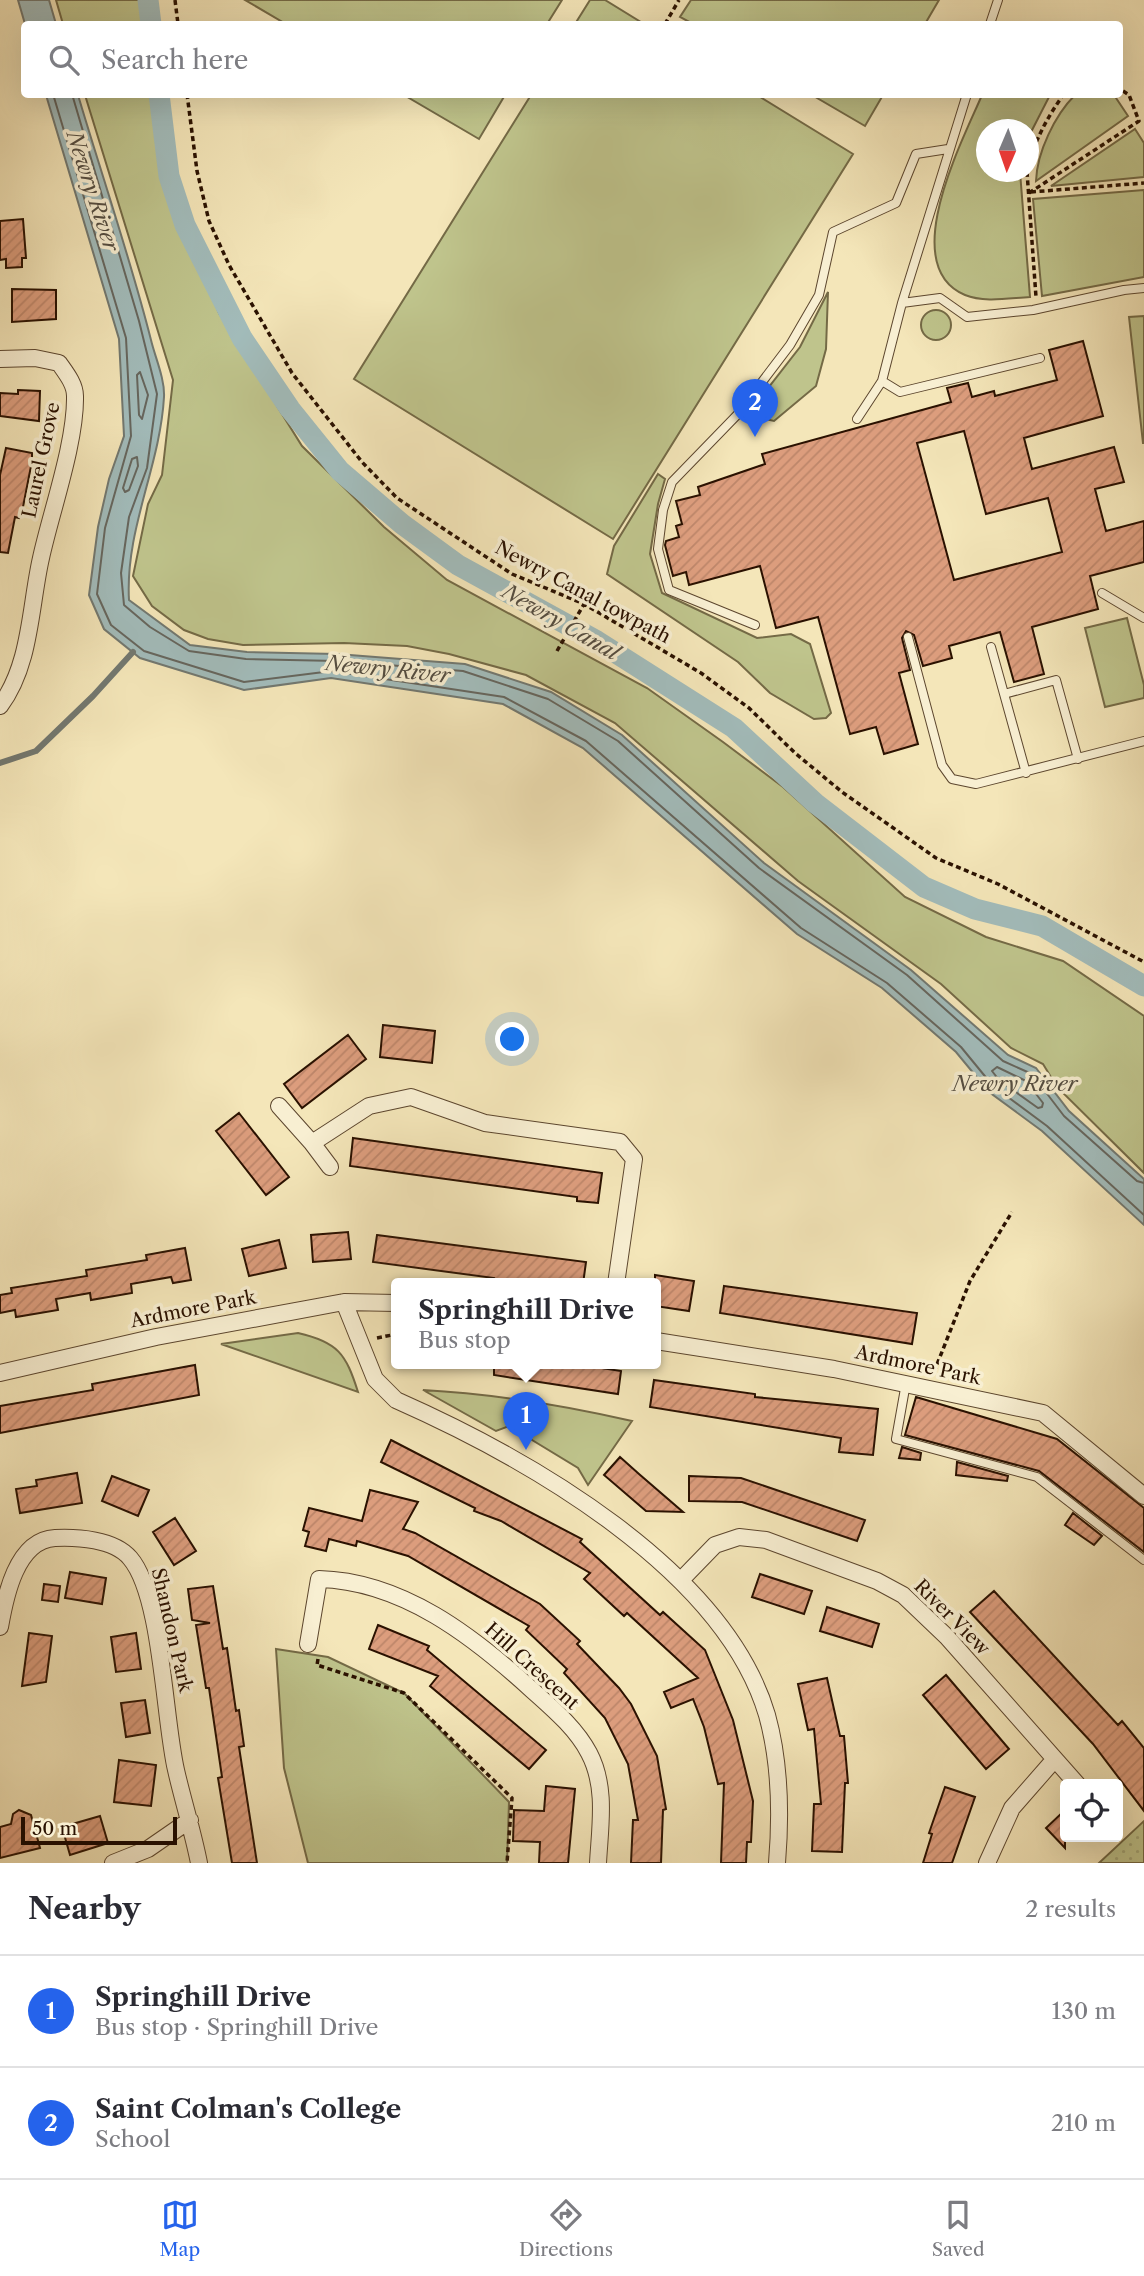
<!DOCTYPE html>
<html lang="en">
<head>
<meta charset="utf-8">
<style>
  :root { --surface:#fff; --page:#f7f7f7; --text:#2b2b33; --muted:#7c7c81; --line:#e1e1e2; --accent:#2563eb }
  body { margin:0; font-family:"Libre Caslon Text",serif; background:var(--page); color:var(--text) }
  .controls { position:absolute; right:21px; bottom:21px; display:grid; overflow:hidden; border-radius:7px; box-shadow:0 7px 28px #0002 }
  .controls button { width:63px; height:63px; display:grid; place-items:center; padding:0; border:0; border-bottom:2px solid var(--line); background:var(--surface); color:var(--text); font:35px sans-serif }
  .compass { position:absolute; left:976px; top:119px; width:63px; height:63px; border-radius:50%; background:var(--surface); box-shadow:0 7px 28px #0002; rotate:182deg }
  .scale { position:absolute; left:21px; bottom:18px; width:156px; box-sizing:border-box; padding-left:7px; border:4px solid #2a1100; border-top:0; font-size:19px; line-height:24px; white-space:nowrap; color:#2a1100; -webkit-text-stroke:5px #f8efd2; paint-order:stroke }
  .you { position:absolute; left:513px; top:1040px; width:24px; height:24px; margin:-18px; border:5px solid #fff; border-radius:50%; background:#1a73e8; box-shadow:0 0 0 10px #1a73e833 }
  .badge { display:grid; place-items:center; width:46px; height:46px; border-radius:50%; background:var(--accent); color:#fff; font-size:23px; font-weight:700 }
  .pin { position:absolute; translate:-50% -58px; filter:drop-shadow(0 2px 4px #0008) }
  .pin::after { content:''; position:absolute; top:37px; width:24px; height:21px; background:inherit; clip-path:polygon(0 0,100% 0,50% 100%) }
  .popup { position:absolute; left:391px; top:1278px; width:270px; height:91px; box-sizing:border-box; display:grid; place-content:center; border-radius:7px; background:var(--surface); filter:drop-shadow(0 2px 5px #0005); font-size:23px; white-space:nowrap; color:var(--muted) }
  .popup b { font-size:26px; color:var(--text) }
  .popup::after { content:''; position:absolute; left:50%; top:100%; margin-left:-14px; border:14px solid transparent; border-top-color:var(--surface) }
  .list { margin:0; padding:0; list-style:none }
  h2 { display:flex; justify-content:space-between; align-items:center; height:91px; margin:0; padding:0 28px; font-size:30px }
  h2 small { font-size:23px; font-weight:400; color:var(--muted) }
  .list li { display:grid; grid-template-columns:46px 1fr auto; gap:21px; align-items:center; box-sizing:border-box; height:112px; padding:0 28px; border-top:2px solid var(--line) }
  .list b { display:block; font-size:26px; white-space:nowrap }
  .list p { margin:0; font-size:23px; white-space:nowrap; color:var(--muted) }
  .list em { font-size:23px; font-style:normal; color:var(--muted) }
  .icon { flex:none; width:38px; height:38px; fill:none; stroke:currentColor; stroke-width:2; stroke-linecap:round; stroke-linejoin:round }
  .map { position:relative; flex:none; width:1144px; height:1863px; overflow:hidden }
  .search { position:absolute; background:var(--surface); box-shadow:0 7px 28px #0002; left:21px; right:21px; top:21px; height:77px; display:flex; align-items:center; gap:18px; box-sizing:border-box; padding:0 24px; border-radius:7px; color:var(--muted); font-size:26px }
  .sheet { height:315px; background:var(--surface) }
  nav { display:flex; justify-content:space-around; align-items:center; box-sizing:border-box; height:98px; border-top:2px solid var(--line); background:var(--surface); font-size:19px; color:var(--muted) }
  nav a { display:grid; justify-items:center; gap:4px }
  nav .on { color:var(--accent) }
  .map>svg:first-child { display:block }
  .green { fill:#bfc48c; stroke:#746a46; stroke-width:2 }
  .park { fill:url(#park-dots); stroke:#746a46; stroke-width:2 }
  .water { fill:#a2bcbb; stroke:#727870; stroke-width:2 }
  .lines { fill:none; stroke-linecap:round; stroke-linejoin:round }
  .shore { stroke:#66665e; stroke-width:2 }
  .stream { stroke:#727870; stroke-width:6 }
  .canal { stroke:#a2bcbb; stroke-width:21 }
  .building { fill:url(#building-hatch); stroke:#2a1100; stroke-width:2; fill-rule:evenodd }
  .service-casing { stroke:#5c462e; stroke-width:10 }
  .minor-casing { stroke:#5c462e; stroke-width:18 }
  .path { stroke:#2a1100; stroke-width:3.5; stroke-dasharray:5 3.5; stroke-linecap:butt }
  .service { stroke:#f8efd2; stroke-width:8 }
  .minor { stroke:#f8efd2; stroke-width:16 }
  .labels { text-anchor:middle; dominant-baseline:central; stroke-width:7; stroke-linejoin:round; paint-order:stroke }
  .street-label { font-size:19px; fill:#2a1100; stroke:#f8efd2 }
  .water-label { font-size:21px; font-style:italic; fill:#544d41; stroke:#f8efd2 }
</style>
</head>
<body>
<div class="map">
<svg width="1144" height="1863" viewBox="0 0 1144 1863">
  <defs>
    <pattern id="park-dots" width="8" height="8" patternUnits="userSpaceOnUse" patternTransform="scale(1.75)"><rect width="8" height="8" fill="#bfc48c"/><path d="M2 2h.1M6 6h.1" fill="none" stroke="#a4a777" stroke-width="1.8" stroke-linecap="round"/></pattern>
    <pattern id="building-hatch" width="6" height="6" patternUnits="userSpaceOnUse" patternTransform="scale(1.75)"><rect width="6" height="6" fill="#dc9d7d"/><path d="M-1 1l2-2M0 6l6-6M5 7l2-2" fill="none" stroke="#bd866a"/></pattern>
  </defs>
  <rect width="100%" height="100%" fill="#f4e6b9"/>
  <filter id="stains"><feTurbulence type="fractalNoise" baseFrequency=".00286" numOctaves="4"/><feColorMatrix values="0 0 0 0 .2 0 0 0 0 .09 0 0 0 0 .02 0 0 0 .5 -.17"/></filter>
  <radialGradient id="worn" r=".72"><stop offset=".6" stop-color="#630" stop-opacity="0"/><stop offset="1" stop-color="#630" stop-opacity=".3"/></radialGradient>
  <path class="green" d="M 56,0 L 141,0 L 144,24 L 63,24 Z
    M 245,0 L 562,0 L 547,24 L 286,24 Z
    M 590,0 L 605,0 L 644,24 L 575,24 Z
    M 691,0 L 939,0 L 925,24 L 693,24 L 680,17 Z
    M 85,95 L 153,95 L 165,184 L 219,313 L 302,446 L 384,527 L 447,580 L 647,688 L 723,742 L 783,787 L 905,897 L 986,937 L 1063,961 L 1144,1016 L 1144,1173 L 1057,1087 L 1043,1064 L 1011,1048 L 941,984 L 798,881 L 615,723 L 526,675 L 449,654 L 407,646 L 344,643 L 243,645 L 208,639 L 184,630 L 152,606 L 133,576 L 148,504 L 162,475 L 173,380 Z
    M 404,95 L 505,95 L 479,139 Z
    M 531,95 L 757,95 L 853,154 L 613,539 L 354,379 Z
    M 812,95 L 883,95 L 865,126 Z
    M 982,95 L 1050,95 L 1029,136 L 1028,130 L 986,130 L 986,172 L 1020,172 L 1030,297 C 1010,298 984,303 965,295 C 896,266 963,140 982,95 Z
    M 1075,95 L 1114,95 L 1128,116 L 1036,181 C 1037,152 1055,115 1075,95 Z
    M 1135,129 L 1144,143 L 1144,177 L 1051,186 Z
    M 1144,190 L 1144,277 L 1042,296 L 1033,199 Z
    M 828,292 L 826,349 L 816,386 L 774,421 L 747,415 L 800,347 Z
    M921 325a15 15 0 1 1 30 0a15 15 0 1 1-30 0Z
    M 1144,316 L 1144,443 L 1143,443 L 1129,317 Z
    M 658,474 L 665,479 L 658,504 L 650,554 L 662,593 L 757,638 L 791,634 L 810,644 L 831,713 L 826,718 L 814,719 L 770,693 L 738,662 L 607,574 L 614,546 Z
    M 1127,618 L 1144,685 L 1144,698 L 1105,707 L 1085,628 Z
    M 298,1333 C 338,1342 346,1354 358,1392 L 221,1344 Z
    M 423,1390 C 494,1394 563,1405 632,1421 L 588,1485 L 578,1468 L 509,1426 L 496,1431 Z
    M 276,1649 L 328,1657 L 404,1693 L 509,1802 L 507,1863 L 308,1863 L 284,1768 Z"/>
  <path class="park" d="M 1144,1821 L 1144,1863 L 1099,1863 Z"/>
  <path class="water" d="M 18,0 L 49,0 L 56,24 L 25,24 Z
    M 46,95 L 78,95 C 102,176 130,257 151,340 C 155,357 165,379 164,397 C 160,467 125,529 129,600 L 190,645 L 247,652 L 337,654 L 465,664 L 551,692 L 622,735 L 764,863 L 911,970 L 1008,1055 L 1036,1068 L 1069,1111 L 1144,1179 L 1144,1225 L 1042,1131 L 989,1092 L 956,1052 L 882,988 L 797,934 L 583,748 L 503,704 L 331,678 L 244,690 L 140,658 L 104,629 L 89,595 L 98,527 L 109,479 L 124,436 L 119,339 Z"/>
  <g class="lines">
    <path class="shore" d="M 53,94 L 126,338 L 131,436 L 105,528 L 97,594 L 111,625 L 144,651 L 244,682 L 332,671 L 504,697 L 586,741 L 801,928 L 887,983 L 961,1047 L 993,1086 L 1047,1126 L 1144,1215
      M 72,94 L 139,321 L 157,394 L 147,468 L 129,517 L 121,573 L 124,605 L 150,627 L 189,651 L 246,659 L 337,661 L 463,671 L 548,699 L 618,741 L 759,868 L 907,975 L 1003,1061 L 1032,1074 L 1064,1116 L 1137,1181 L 1144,1183
      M 140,372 L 148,395 L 142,419 L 139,415 L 137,375 Z
      M 137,457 L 138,466 L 129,490 L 125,492 L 123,488 L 132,459 Z
      M 997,1067 L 1026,1081 L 1043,1103 L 1042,1107 L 1038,1108 L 999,1080 L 992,1071 Z"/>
    <path class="stream" d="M 0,763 L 36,751 L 93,696 L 133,652"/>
    <path class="canal" d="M 148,0 L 151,24
      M 159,94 L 169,176 L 185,225 L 242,338 L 290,409 L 340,471 L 402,524 L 458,565 L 597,641 L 734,728 L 815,803 L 924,887 L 975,909 L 1042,926 L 1144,986"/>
  </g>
  <path class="building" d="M 23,219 L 26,258 L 22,258 L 22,267 L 6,268 L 6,259 L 0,260 L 0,221 Z
    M 12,289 L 56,290 L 56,319 L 12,322 Z
    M 1083,341 L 1103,416 L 1024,438 L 1032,469 L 1114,447 L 1124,482 L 1095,489 L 1106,531 L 1144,521 L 1144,562 L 1090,576 L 1098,609 L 1032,627 L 1044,674 L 1014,682 L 1000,632 L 949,646 L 952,658 L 923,666 L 914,635 L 906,631 L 902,638 L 910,670 L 899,673 L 918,744 L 884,754 L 876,727 L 850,734 L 818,617 L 776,628 L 760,566 L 689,585 L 686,572 L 673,576 L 665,545 L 666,541 L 679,537 L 676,526 L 682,524 L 676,501 L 700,495 L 698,487 L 765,464 L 762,454 L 951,402 L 947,388 L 968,383 L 972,397 L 994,391 L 995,396 L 1057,380 L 1049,350 ZM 964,431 L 986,514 L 1048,498 L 1062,552 L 954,580 L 917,443 Z
    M 18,390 L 40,391 L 39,421 L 0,416 L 0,393 L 18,394 Z
    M 6,448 L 32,453 L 32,461 L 23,507 L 19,518 L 15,517 L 8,553 L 0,552 L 0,475 Z
    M 383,1025 L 435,1031 L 432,1063 L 380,1057 Z
    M 348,1035 L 366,1059 L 302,1108 L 284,1084 Z
    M 239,1113 L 289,1177 L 266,1195 L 216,1131 Z
    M 353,1138 L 602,1173 L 598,1203 L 577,1201 L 577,1197 L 350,1166 Z
    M 348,1232 L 351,1259 L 313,1262 L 311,1235 Z
    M 377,1235 L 586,1262 L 583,1284 L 511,1284 L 493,1281 L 494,1278 L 373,1262 Z
    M 279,1240 L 286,1268 L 249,1276 L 242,1249 Z
    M 185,1248 L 191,1280 L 173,1283 L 171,1277 L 131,1284 L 132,1293 L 91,1300 L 90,1293 L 56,1299 L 58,1310 L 16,1317 L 15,1310 L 0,1313 L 0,1295 L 12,1293 L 11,1288 L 87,1276 L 86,1270 L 147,1260 L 146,1255 Z
    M 655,1275 L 694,1281 L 689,1311 L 655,1306 Z
    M 724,1286 L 917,1313 L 912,1344 L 720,1313 Z
    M 494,1364 L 576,1364 L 621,1371 L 618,1394 L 494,1375 Z
    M 195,1365 L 199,1395 L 0,1433 L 0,1406 L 93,1390 L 92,1384 Z
    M 654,1380 L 755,1394 L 755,1397 L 878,1409 L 873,1455 L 839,1452 L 841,1438 L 650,1407 Z
    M 916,1397 L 1057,1439 L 1144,1508 L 1144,1552 L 1039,1471 L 905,1435 Z
    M 391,1440 L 582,1539 L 580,1542 L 660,1615 L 663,1612 L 705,1650 L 733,1720 L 753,1801 L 751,1842 L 747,1842 L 746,1863 L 721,1863 L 724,1783 L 718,1784 L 704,1727 L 693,1699 L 671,1708 L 664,1692 L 698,1678 L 627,1613 L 624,1616 L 584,1579 L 590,1573 L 501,1521 L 474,1511 L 475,1508 L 381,1462 Z
    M 902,1447 L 921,1453 L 920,1460 L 899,1458 Z
    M 620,1457 L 639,1474 L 683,1512 L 646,1511 L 604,1475 Z
    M 957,1462 L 1008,1476 L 1007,1481 L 956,1475 Z
    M 77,1473 L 82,1503 L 20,1513 L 16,1489 L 37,1486 L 36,1480 Z
    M 112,1476 L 149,1490 L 138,1516 L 102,1501 Z
    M 689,1476 L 741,1478 L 865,1520 L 857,1541 L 742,1502 L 689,1501 Z
    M 370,1490 L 418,1502 L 403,1529 L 415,1533 L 540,1604 L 580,1641 L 577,1644 L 619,1688 L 631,1704 L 657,1756 L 666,1809 L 663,1810 L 661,1863 L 631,1863 L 633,1820 L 638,1820 L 628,1764 L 605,1718 L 564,1673 L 567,1669 L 526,1630 L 529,1626 L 408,1556 L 357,1541 L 356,1546 L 329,1539 L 326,1551 L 305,1546 L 309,1532 L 303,1530 L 309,1508 L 362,1521 Z
    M 1073,1513 L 1102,1536 L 1094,1545 L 1065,1525 Z
    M 175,1518 L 196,1551 L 174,1565 L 153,1532 Z
    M 70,1572 L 106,1578 L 102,1604 L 65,1598 Z
    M 760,1574 L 812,1591 L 804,1614 L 752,1597 Z
    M 44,1584 L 60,1586 L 58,1602 L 42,1600 Z
    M 213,1586 L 223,1649 L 227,1648 L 236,1711 L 239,1710 L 244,1746 L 239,1747 L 257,1863 L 232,1863 L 218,1778 L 222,1777 L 209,1688 L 206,1688 L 196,1625 L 210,1623 L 192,1620 L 188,1589 Z
    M 994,1591 L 1118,1725 L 1122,1721 L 1144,1748 L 1144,1811 L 1093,1744 L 970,1612 Z
    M 827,1607 L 879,1624 L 872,1647 L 820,1631 Z
    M 378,1625 L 429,1646 L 427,1650 L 546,1750 L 529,1769 L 430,1686 L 438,1676 L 369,1649 Z
    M 29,1633 L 52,1636 L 46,1682 L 22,1686 Z
    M 136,1633 L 141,1669 L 116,1672 L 111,1637 Z
    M 946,1675 L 1009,1749 L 986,1769 L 923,1695 Z
    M 827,1678 L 840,1736 L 844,1736 L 848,1783 L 845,1783 L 842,1852 L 812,1851 L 814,1804 L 821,1804 L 814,1729 L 808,1730 L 798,1684 Z
    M 145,1700 L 150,1733 L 126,1737 L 121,1703 Z
    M 119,1760 L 156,1765 L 151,1806 L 114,1802 Z
    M 546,1786 L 575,1789 L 568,1863 L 539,1863 L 540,1842 L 513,1841 L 514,1810 L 544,1811 Z
    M 945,1787 L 975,1797 L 952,1863 L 923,1863 L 932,1834 L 929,1833 Z
    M 19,1810 L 31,1815 L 40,1848 L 0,1858 L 0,1827 L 11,1824 L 13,1814 Z
    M 1065,1810 L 1065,1848 L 1046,1828 Z
    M 100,1816 L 108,1843 L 70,1855 L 62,1827 Z"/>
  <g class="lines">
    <g class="service-casing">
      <path id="service" d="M 990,24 L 998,0
        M 902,303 L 967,94
        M 882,381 L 900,392 L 1040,358
        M 857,419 L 882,381 L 902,303 L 940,298 L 967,317 L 1033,310 L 1124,290 L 1144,288
        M 1102,593 L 1144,618
        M 755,625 L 669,590 L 658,549 L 663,510 L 672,482 L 737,415 L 790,345 L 819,295 L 833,232 L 896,203 L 916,154 L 948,149
        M 908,637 L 942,765 L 952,779 L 976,784 L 1144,741
        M 991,647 L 1026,773
        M 1004,694 L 1056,680 L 1078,759
        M 906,1383 L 896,1439 L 1037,1477 L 1144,1560"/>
    </g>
    <g class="minor-casing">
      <path id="minor" d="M 0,359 L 35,358 L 59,363 C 66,373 75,384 75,396 C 76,442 51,512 41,558 C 30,606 31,665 0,706
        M 279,1106 L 312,1143 L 369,1106 L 411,1097 L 485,1123 L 620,1142 L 634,1159 L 616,1284
        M 312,1143 L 330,1167
        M 344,1302 L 375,1379 L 396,1400 C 527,1458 724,1569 767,1715 C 780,1762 781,1815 777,1863
        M 656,1341 L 834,1369 L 1043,1413 L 1144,1496
        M 0,1373 L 156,1337 L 344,1302 L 396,1303
        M 681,1580 L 715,1545 L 739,1537 L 766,1540 L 877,1581 L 903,1595 L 947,1637 L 1077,1784
        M 0,1627 C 5,1598 16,1540 55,1538 C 77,1537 114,1539 130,1558 C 162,1595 164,1719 176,1770 C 183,1801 193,1832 199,1863
        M 308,1644 L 319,1579 C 402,1581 473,1636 532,1690 C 552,1708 576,1728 589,1753 C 607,1787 600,1826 598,1863
        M 113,1863 L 148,1849 L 190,1820
        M 987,1863 L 1012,1808 L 1054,1760"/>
    </g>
    <path class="path" d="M 175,0 L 178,24
      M 665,24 L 679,0
      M 187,94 L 197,171 L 209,221 L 229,265 L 292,373 L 362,462 L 397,498 L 512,574 L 584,604 L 701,673 L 749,708 L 795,753 L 842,792 L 936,858 L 998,884 L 1144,962
      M 1028,166 C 1035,140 1048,116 1064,94
      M 1027,172 L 1036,297
      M 1031,192 L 1144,183
      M 1029,193 L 1139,121 L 1129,95 L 1120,89
      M 557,651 L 584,604
      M 377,1338 L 392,1335
      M 934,1372 L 970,1281 L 1012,1212
      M 318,1659 L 317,1665 L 404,1693 L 512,1798 L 507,1863"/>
    <use href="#service" class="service"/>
    <use href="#minor" class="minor"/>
  </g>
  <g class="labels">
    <g class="street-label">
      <text transform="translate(41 460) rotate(-78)">Laurel Grove</text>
      <text transform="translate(583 592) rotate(28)">Newry Canal towpath</text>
      <text transform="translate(193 1309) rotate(-11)">Ardmore Park</text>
      <text transform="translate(918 1365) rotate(12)">Ardmore Park</text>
      <text transform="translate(952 1617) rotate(45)">River View</text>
      <text transform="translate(172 1630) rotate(77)">Shandon Park</text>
      <text transform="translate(532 1666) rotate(42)">Hill Crescent</text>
    </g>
    <g class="water-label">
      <text transform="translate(93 191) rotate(72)">Newry River</text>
      <text transform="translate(561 622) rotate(30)">Newry Canal</text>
      <text transform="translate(388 669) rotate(6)">Newry River</text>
      <text x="1015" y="1083">Newry River</text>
    </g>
  </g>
  <rect width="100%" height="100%" filter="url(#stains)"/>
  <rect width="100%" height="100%" fill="url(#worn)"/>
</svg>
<div class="controls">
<button><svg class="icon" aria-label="locate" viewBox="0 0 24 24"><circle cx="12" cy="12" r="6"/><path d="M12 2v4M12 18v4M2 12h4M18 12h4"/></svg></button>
</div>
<svg class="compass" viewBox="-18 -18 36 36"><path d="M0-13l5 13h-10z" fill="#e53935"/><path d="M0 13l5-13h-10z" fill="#7c7c81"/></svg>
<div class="scale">50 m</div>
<div class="you"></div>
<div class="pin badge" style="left:526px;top:1450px">1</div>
<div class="popup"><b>Springhill Drive</b>Bus stop</div>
<div class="pin badge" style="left:755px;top:437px">2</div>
<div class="search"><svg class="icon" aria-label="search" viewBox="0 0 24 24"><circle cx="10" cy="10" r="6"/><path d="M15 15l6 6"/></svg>Search here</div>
</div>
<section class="sheet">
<h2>Nearby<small>2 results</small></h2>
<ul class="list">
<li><span class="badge">1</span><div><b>Springhill Drive</b><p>Bus stop · Springhill Drive</p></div><em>130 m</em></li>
<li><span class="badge">2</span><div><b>Saint Colman's College</b><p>School</p></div><em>210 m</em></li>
</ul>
</section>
<nav>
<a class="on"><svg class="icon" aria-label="map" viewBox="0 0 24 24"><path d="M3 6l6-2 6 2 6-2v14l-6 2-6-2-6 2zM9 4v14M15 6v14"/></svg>Map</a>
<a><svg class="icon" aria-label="directions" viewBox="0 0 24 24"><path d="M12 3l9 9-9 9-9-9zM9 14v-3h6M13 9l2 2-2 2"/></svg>Directions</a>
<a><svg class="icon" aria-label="saved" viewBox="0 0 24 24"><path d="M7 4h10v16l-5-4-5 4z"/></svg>Saved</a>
</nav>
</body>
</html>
